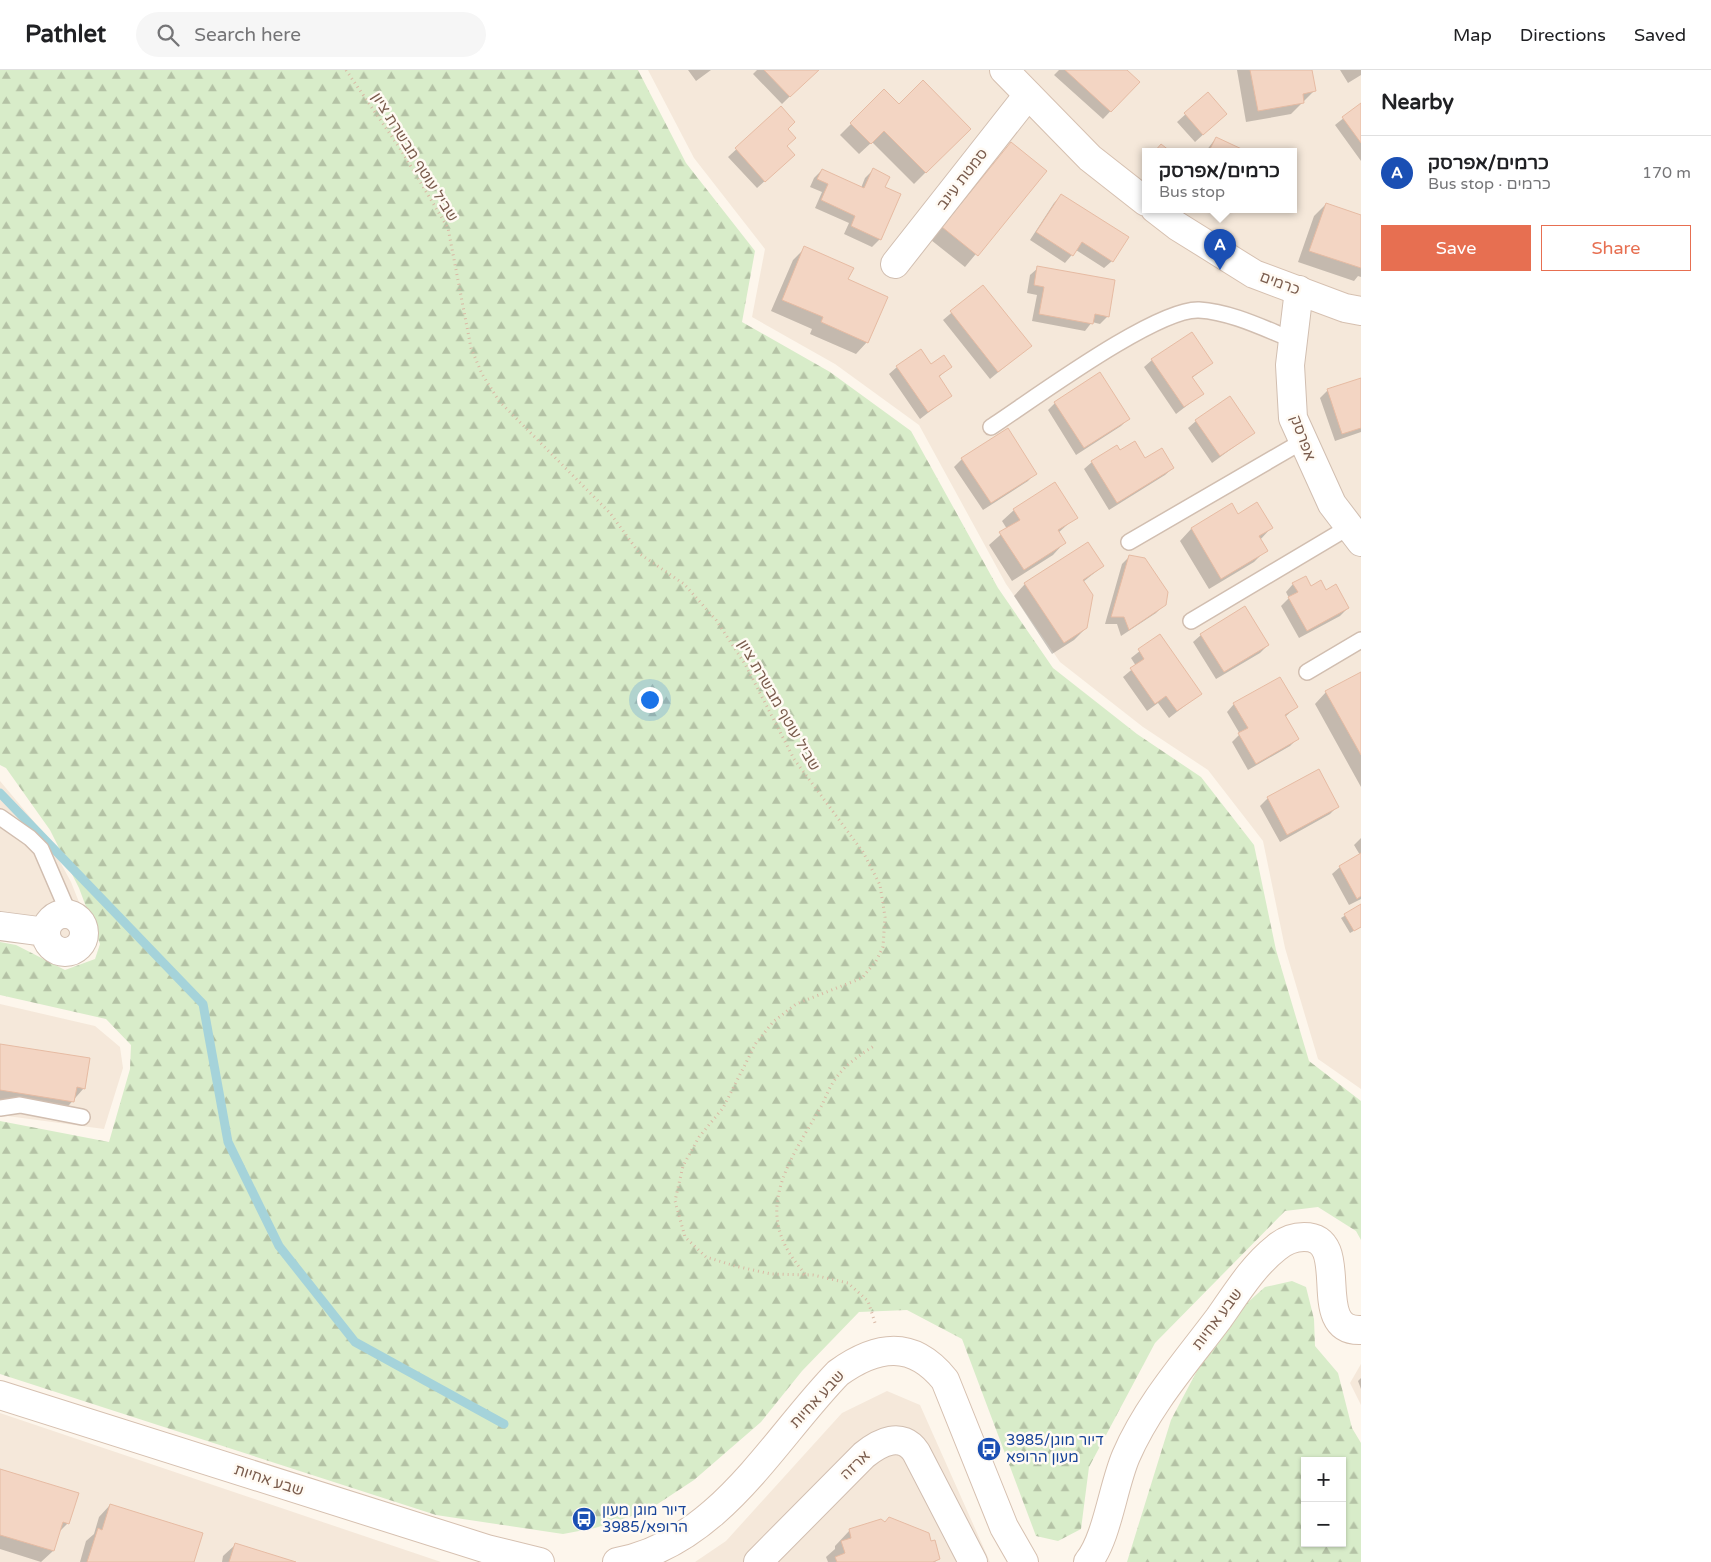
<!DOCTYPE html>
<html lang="en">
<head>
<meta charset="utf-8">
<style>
  :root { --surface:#fff; --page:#f6f6f6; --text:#202124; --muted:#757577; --line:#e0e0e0; --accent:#e76f51 }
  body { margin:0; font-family:"Varela Round","Noto Sans Hebrew",sans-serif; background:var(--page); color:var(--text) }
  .controls { position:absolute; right:15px; bottom:15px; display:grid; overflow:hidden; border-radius:0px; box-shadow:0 1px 4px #0004 }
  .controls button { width:45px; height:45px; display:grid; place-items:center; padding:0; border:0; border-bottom:1px solid var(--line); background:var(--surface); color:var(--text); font:25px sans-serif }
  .you { position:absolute; left:649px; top:629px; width:18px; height:18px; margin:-12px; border:4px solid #fff; border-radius:50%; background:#1a73e8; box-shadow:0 0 0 8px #1a73e833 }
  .badge { display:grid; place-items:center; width:32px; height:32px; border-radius:50%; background:var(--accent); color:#fff; font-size:16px; font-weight:700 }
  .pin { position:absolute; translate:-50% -41px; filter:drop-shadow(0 1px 2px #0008) }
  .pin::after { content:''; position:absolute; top:26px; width:18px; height:15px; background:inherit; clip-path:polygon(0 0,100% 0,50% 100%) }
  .popup { position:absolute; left:1142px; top:78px; width:155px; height:65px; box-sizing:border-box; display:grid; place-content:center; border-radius:0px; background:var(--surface); filter:drop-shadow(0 1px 4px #0005); font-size:16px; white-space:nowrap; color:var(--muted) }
  .popup b { font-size:19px; color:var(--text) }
  .popup::after { content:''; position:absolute; left:50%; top:100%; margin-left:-10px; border:10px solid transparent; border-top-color:var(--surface) }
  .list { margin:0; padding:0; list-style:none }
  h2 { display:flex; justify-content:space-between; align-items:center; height:65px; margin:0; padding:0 20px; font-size:21px }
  h2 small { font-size:16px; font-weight:400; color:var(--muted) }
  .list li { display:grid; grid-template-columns:32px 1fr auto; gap:15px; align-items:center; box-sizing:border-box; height:75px; padding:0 20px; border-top:1px solid var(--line) }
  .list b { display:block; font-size:19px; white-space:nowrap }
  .list p { margin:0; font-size:16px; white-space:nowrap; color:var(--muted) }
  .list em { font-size:16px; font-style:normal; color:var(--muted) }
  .actions { display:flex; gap:10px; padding:15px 20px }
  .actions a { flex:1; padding:11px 0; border:1px solid var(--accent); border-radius:0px; text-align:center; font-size:18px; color:var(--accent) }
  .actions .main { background:var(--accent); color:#fff }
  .icon { flex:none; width:28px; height:28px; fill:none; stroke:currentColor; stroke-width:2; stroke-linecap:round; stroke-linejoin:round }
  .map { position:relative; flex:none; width:1361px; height:1492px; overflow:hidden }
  header { display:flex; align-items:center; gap:30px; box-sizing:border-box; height:70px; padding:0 25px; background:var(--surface); border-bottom:1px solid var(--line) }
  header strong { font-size:24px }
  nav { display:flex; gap:28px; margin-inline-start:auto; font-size:18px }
  .search { width:350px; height:45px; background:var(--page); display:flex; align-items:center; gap:12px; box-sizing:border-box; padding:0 18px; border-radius:28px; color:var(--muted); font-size:19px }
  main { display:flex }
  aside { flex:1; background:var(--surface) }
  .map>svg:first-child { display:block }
  .residential { fill:#f5e8da; fill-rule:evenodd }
  .forest { fill:url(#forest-firs); fill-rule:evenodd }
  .shadow { fill:#0003 }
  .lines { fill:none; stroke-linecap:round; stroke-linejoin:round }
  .stream { stroke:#a5d3da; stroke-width:9 }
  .building { fill:#f3d5c3; stroke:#e6bba3 }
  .lane-casing { stroke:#d1beb0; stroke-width:18 }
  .street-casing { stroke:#d1beb0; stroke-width:30 }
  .secondary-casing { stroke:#d6c0b0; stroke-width:30 }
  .path { stroke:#d9b8a5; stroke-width:3; stroke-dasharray:1 4; stroke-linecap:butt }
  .lane { stroke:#fff; stroke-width:15 }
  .street { stroke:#fff; stroke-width:28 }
  .secondary { stroke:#fff; stroke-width:28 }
  .labels { text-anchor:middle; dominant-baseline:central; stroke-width:5; stroke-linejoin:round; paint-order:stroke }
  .street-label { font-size:15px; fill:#7a5c4d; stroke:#fffaf3 }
  .transit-label { font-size:15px; fill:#164399; stroke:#fffaf3; text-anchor:start }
</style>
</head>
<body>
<header>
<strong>Pathlet</strong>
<div class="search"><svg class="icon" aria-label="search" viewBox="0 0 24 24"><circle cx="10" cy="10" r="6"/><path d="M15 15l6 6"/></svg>Search here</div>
<nav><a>Map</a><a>Directions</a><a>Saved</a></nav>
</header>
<main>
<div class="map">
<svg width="1361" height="1492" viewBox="0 0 1361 1492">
  <defs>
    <pattern id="forest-firs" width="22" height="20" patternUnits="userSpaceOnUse" patternTransform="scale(1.25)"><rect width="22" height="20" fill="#d8ecc9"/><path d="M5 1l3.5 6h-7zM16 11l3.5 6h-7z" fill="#b4c2a5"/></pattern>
  </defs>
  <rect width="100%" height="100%" fill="#fdf6ec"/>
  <path class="residential" d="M 648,0 L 1361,0 L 1361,1019 L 1318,989 L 1285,878 L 1263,771 L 1208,700 L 1143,657 L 1060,592 L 1006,514 L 919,355 L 835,294 L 752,247 L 765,179 L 694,88 ZM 1146,81 L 1294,81 L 1294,139 L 1146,139 Z
    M 0,711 L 46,766 L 71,812 L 94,870 L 89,886 L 64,892 L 16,868 L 0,863 Z
    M 0,934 L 95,956 L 120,977 L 123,998 L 104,1059 L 0,1045 Z
    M 1361,1294 L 1361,1335 L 1350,1313 Z
    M 887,1321 L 920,1335 L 990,1492 L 695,1492 L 726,1471 L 842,1343 Z
    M 0,1343 L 441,1492 L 0,1492 Z"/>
  <path class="forest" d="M 0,0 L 638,0 L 686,93 L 755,181 L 742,252 L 830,302 L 911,361 L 998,518 L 1053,598 L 1137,664 L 1201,707 L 1254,775 L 1276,880 L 1309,991 L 1361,1031 L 1361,1170 L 1356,1161 L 1318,1137 L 1285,1141 L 1155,1273 L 1089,1397 L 1081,1459 L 1058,1471 L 1036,1466 L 962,1269 L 907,1240 L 859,1242 L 802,1301 L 761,1352 L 694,1410 L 647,1441 L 595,1458 L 563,1464 L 436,1445 L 0,1304 L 0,1051 L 109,1072 L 130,999 L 131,975 L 106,949 L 0,925 L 0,872 L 16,875 L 65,900 L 95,889 L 100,874 L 79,818 L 50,760 L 6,698 L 0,695 Z
    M 1292,1211 L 1306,1217 L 1314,1249 L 1315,1276 L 1338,1303 L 1352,1358 L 1361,1373 L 1361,1492 L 1127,1492 L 1171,1350 L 1220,1257 L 1265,1217 ZM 1305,1391 L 1342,1391 L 1342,1473 L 1305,1473 Z"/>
  <path class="shadow" d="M 688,0 L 711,0 L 696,11 Z
    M 757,0 L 817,0 L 782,34 L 753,4 Z
    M 1059,0 L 1125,0 L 1138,12 L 1103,49 L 1054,5 Z
    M 1237,0 L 1311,0 L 1314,21 L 1291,44 L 1246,52 Z
    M 1340,0 L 1361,0 L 1361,5 L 1348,13 Z
    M 884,21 L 899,36 L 969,59 L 914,114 L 872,72 L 859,84 L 840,65 Z
    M 1208,24 L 1218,51 L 1195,72 L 1177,52 Z
    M 1361,34 L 1361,91 L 1335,55 Z
    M 781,38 L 786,59 L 786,92 L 757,118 L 728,87 Z
    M 1216,68 L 1243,81 L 1206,81 Z
    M 1011,74 L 1045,101 L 965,197 L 931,170 Z
    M 1146,93 L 1146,101 L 1142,98 Z
    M 822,100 L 861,118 L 865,108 L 873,100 L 884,118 L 880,169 L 872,177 L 844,164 L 849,153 L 815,138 L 822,122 L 810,117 L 814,108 Z
    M 1062,125 L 1112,191 L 1104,198 L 1076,180 L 1065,193 L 1030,170 L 1054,133 Z
    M 1326,134 L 1361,146 L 1361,207 L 1358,206 L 1354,211 L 1298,192 L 1314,146 Z
    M 805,178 L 847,210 L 867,272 L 856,284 L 810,264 L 812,259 L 771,241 L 793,190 Z
    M 1038,198 L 1108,246 L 1100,254 L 1092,252 L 1085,261 L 1032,251 L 1037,225 L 1027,223 L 1030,205 Z
    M 983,216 L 1030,276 L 990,309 L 943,250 Z
    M 1152,290 L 1211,293 L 1192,308 L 1202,324 L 1176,344 L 1144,297 Z
    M 931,295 L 950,297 L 938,308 L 950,326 L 920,349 L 889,304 L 897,297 Z
    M 1361,309 L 1361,362 L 1335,371 L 1320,328 L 1328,320 Z
    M 1055,333 L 1128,349 L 1121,356 L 1076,385 L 1048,340 Z
    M 1196,351 L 1253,363 L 1212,393 L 1188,358 Z
    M 1007,360 L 1035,403 L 1028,411 L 983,440 L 954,397 L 962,389 Z
    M 1119,382 L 1173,398 L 1165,405 L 1109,440 L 1084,399 L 1092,392 Z
    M 1231,435 L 1238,446 L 1271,458 L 1260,470 L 1266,480 L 1254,492 L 1209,519 L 1180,471 L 1191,459 Z
    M 1014,440 L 1076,447 L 1058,463 L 1064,473 L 1053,485 L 1012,511 L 989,475 L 1007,459 L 1002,451 Z
    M 1130,486 L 1164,535 L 1156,543 L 1121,566 L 1117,554 L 1105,554 L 1122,494 Z
    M 1103,496 L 1083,512 L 1086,558 L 1074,570 L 1052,584 L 1014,526 L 1025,514 Z
    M 1293,514 L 1311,517 L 1348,538 L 1340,546 L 1299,568 L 1281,536 L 1289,528 L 1286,522 Z
    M 1160,565 L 1200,624 L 1169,648 L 1158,633 L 1147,641 L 1123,607 L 1136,596 L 1131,588 Z
    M 1201,565 L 1268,575 L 1260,583 L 1216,609 L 1193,572 Z
    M 1361,603 L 1361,717 L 1315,634 L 1326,622 Z
    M 1234,634 L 1296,637 L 1285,647 L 1297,669 L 1290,676 L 1248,700 L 1232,672 L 1240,664 L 1227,642 Z
    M 1318,701 L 1338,736 L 1330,744 L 1280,772 L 1260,736 L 1268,728 Z
    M 1361,768 L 1361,829 L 1349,835 L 1332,804 L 1340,797 L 1360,785 L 1354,775 Z
    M 1361,836 L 1361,857 L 1350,863 L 1341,848 Z
    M 0,975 L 84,1018 L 62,1043 L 0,1033 Z
    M 1361,1308 L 1361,1319 L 1358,1311 Z
    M 0,1400 L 68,1453 L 58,1463 L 53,1481 L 41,1492 L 0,1479 Z
    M 110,1435 L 192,1492 L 80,1492 L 86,1471 L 94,1464 L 99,1447 Z
    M 850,1460 L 938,1488 L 935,1492 L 828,1492 L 826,1487 L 835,1479 L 835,1476 Z
    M 235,1475 L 291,1492 L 222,1492 L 223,1486 Z"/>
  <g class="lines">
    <path class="stream" d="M 0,723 L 203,934 L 228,1072 L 279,1176 L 355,1272 L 504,1354"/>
  </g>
  <path class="building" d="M 764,0 L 819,0 L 790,27 Z
    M 1065,0 L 1127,0 L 1140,12 L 1111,42 Z
    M 1250,0 L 1312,0 L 1316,21 L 1303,24 L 1304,33 L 1258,41 Z
    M 923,10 L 971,59 L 926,103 L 884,61 L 871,74 L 850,53 L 884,19 L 899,34 Z
    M 1208,22 L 1227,44 L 1203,65 L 1184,43 Z
    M 1361,33 L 1361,73 L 1342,47 Z
    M 781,36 L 795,52 L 788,59 L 796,68 L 787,76 L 795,85 L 765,112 L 735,78 Z
    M 1216,67 L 1246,81 L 1209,81 Z
    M 1011,72 L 1047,101 L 978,186 L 942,157 Z
    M 1161,74 L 1170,81 L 1155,81 Z
    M 873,98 L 890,107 L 885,117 L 901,124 L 881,170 L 851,156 L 855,146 L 821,130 L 828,114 L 817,109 L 822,99 L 864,118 Z
    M 1061,124 L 1129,167 L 1113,192 L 1082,172 L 1073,186 L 1036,162 Z
    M 1326,133 L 1361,145 L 1361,198 L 1309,181 Z
    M 804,176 L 854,198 L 848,209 L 888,227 L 868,273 L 821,252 L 823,247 L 782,230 Z
    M 1037,196 L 1115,210 L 1109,247 L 1095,244 L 1093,254 L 1039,244 L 1044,217 L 1034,215 Z
    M 983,215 L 1032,276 L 998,302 L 950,241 Z
    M 1192,262 L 1213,293 L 1192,307 L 1204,324 L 1184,337 L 1151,289 Z
    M 921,279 L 931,294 L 944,285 L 952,297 L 939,306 L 952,326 L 928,342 L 896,296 Z
    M 1100,302 L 1130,349 L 1084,378 L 1054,332 Z
    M 1361,308 L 1361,358 L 1342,364 L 1327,319 Z
    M 1230,326 L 1255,363 L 1220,386 L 1195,350 Z
    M 1008,358 L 1037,404 L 991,433 L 961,388 Z
    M 1135,371 L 1145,388 L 1162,378 L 1174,398 L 1117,433 L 1091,391 L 1117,375 L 1120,380 Z
    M 1055,412 L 1078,448 L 1058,460 L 1066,473 L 1024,500 L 999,462 L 1020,450 L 1013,439 Z
    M 1257,432 L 1273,458 L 1259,466 L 1268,481 L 1221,509 L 1191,458 L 1232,433 L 1238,444 Z
    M 1088,472 L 1104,496 L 1083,510 L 1093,525 L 1087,558 L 1064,573 L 1024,513 Z
    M 1129,485 L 1145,488 L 1168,522 L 1166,535 L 1129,560 L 1124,547 L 1111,547 Z
    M 1306,506 L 1311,516 L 1321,510 L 1326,520 L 1336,514 L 1349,538 L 1307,561 L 1288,527 L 1298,522 L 1292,513 Z
    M 1245,536 L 1269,575 L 1224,602 L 1200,564 Z
    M 1160,564 L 1202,624 L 1177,641 L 1166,626 L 1155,634 L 1130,598 L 1144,589 L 1138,579 Z
    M 1361,602 L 1361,685 L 1325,621 Z
    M 1280,607 L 1298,637 L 1285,645 L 1299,669 L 1256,694 L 1238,663 L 1248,658 L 1233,633 Z
    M 1319,699 L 1339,737 L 1287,765 L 1267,727 Z
    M 1361,783 L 1361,826 L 1357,829 L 1339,796 Z
    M 1361,834 L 1361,857 L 1354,861 L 1344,844 Z
    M 0,974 L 90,988 L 85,1019 L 77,1017 L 74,1032 L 0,1020 Z
    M 0,1399 L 79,1423 L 69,1454 L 63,1452 L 54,1481 L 0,1465 Z
    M 110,1434 L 203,1463 L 194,1492 L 87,1492 L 98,1458 L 102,1460 Z
    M 889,1447 L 929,1463 L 931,1471 L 935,1470 L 940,1489 L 933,1492 L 837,1492 L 835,1487 L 845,1483 L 841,1471 L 851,1468 L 849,1459 L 881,1449 L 885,1452 Z
    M 235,1473 L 296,1492 L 229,1492 Z"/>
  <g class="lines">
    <g class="lane-casing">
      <path id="lane" d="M 991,357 C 1031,331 1156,238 1199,240 C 1231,242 1263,258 1293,270
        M 1129,472 L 1303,371
        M 1191,551 L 1349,457
        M 1307,602 L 1361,570
        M 0,747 L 30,768 L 41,779 L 69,844
        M 0,1038 L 20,1035 L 82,1047"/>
    </g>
    <g class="street-casing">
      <path id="street" d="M 895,194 L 1028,25
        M 1299,220 L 1290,295 L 1293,348 L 1332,434 L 1361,472
        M46 863a19 19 0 1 1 38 0a19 19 0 1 1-38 0Z
        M 0,856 L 46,862
        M 758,1492 L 864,1385 C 880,1372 902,1361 916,1382 L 973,1492"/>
    </g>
    <g class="secondary-casing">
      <path id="secondary" d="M 1004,0 L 1090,88 L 1146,132
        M 1155,139 L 1177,156 L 1254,204 L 1345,238 L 1361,241
        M 0,1325 L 487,1479 L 540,1492
        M 617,1492 C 719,1473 772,1371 838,1303 C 877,1275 913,1270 945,1310 L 1004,1457 L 1024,1492
        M 1088,1492 C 1107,1469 1113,1416 1126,1386 C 1148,1335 1186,1292 1219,1248 C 1236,1224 1253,1196 1276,1178 C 1284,1171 1294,1167 1304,1167 C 1355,1167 1307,1262 1361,1260"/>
    </g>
    <path class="path" d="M 346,0 L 401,80 L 448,158 L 471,278 L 482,304 L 499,331 L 610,443 L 640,484 L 684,514 L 716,550 L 745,594 L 794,689 L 863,782 L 880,815 L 885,847 L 883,877 L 876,891 L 862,908 L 796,934 L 773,952 L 756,973 L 723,1038 L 699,1067 L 683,1096 L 675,1131 L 685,1167 L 706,1187 L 735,1196 L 771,1204 L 813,1205 L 848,1213 L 868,1231 L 876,1256
      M 805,1204 C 792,1188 782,1175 778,1154 C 770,1113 803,1069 822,1035 C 826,1026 830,1016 836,1008 C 846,994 860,985 874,976"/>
    <use href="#lane" class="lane"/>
    <use href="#street" class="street"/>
    <use href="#secondary" class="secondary"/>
  </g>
  <defs>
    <g id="bus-disc" transform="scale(1.25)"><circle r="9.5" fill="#1a4fb4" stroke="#fffaf3"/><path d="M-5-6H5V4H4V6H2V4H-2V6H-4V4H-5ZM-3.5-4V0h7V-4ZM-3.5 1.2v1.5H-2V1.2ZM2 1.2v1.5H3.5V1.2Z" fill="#fff"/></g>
  </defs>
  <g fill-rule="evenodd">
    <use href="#bus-disc" x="989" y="1379"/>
    <use href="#bus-disc" x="584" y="1449"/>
  </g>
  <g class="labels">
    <g class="street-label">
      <text transform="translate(415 87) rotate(58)">שביל עוטף מבשרת ציון</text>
      <text transform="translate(962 109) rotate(-52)">סמטת עינב</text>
      <text transform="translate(1280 213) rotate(20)">כרמים</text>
      <text transform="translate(1303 368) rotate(70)">אפרסק</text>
      <text transform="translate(779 635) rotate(60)">שביל עוטף מבשרת ציון</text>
      <text transform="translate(1217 1249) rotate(-53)">שבע אחיות</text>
      <text transform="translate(817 1329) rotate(-47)">שבע אחיות</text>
      <text transform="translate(855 1395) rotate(-44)">ארזה</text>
      <text transform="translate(269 1410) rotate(18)">שבע אחיות</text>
    </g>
    <g class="transit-label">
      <text x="1006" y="1370">3985/דיור מוגן<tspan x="1006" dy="17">מעון הרופא</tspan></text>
      <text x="602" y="1440">דיור מוגן מעון<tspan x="602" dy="17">הרופא/3985</tspan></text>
    </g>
  </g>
</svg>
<div class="controls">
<button>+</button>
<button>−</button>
</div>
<div class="you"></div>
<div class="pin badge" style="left:1220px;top:200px;background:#1a4fb4">A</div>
<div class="popup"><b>כרמים/אפרסק</b>Bus stop</div>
</div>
<aside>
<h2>Nearby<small></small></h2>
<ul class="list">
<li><span class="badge" style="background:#1a4fb4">A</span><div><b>כרמים/אפרסק</b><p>Bus stop · כרמים</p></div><em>170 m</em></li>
</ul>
<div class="actions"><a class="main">Save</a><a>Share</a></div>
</aside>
</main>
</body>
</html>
